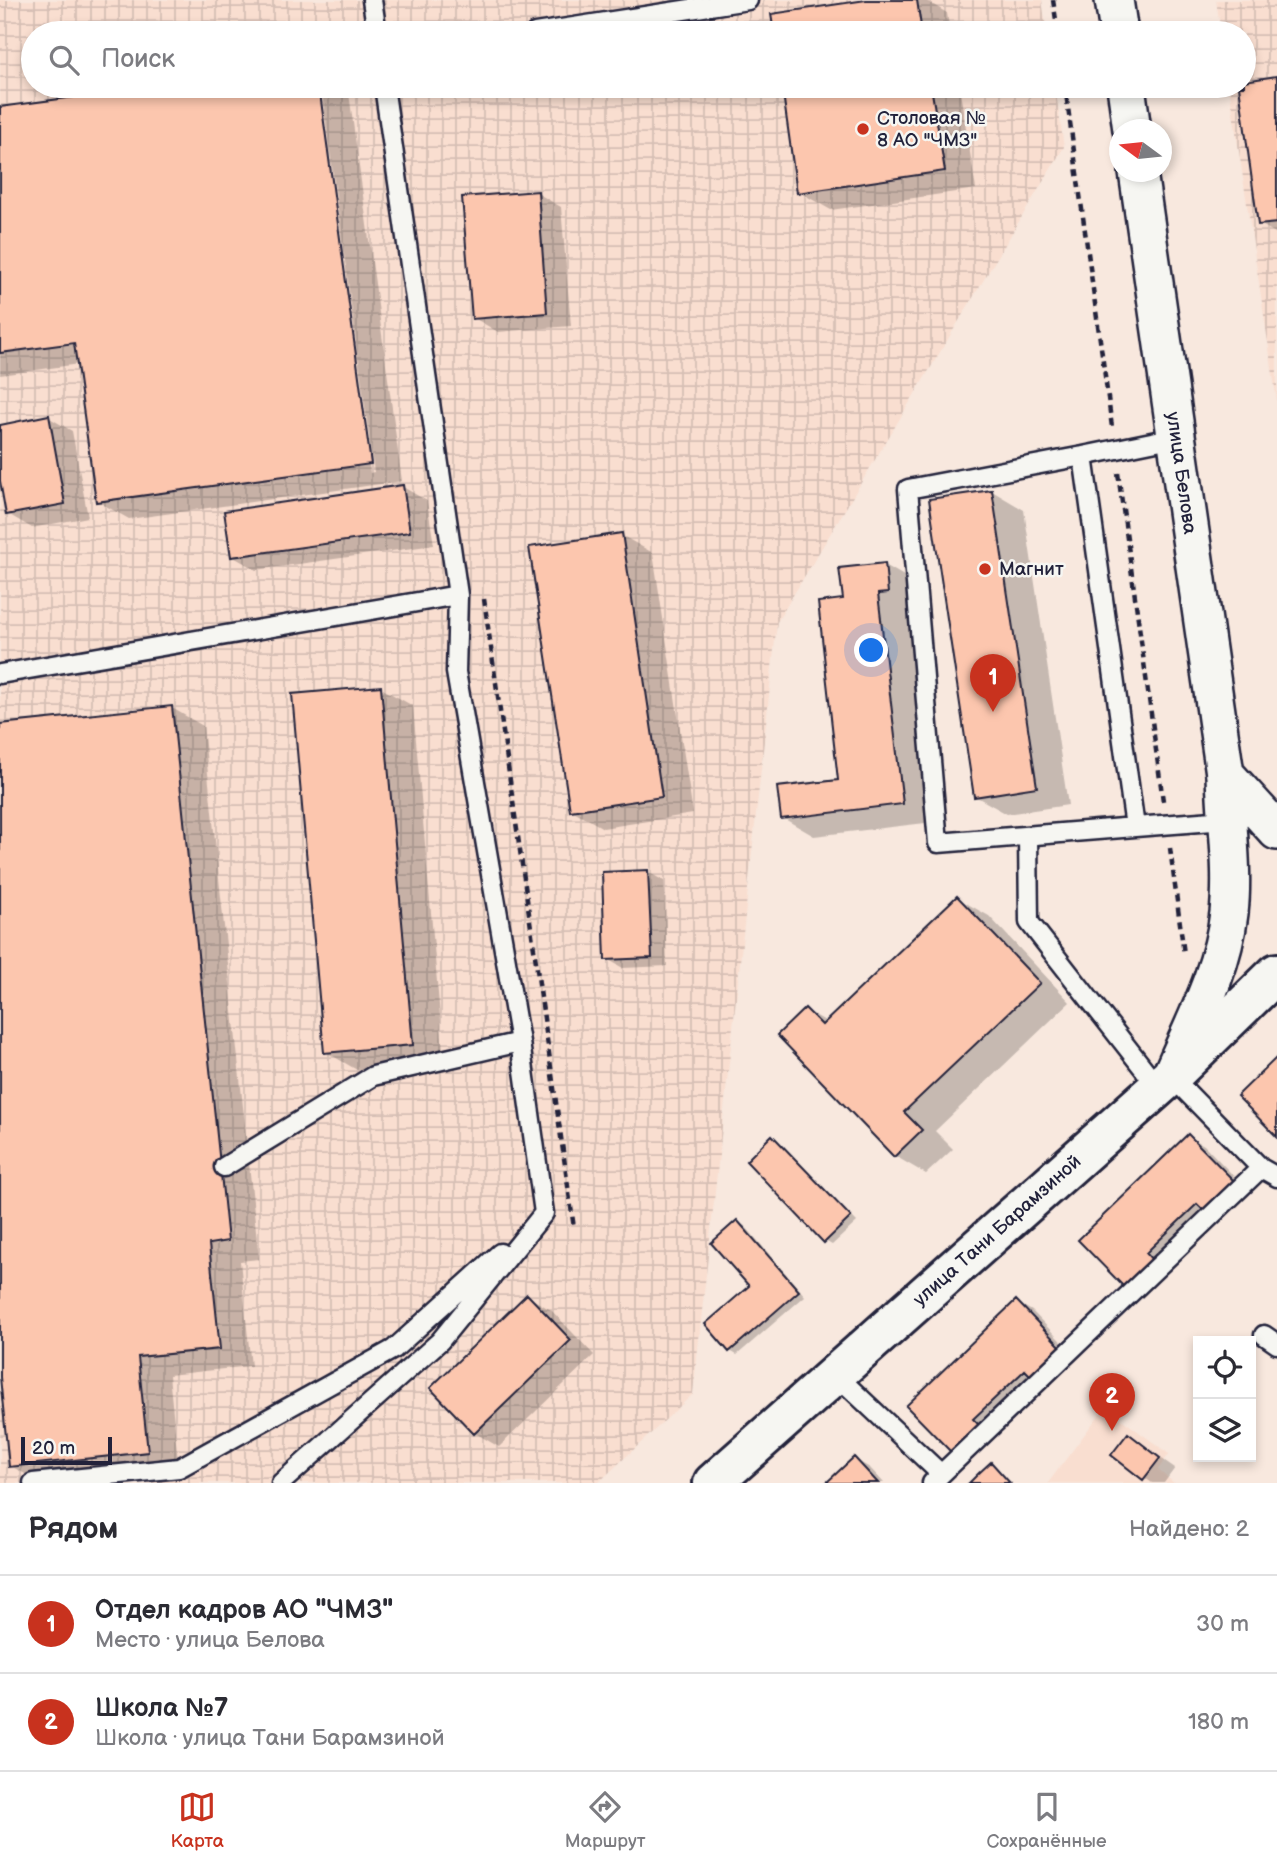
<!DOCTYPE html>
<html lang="ru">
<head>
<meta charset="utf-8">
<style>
  :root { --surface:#fff; --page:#f2f2f3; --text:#2b2b33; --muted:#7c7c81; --line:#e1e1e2; --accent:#c8321e }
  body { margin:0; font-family:"Balsamiq Sans",sans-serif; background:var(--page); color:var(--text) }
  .controls { position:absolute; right:21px; bottom:21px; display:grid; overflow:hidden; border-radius:0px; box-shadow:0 4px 10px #0003 }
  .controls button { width:63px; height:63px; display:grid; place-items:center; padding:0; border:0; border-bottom:2px solid var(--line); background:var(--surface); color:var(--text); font:35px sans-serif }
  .compass { position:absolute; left:1109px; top:119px; width:63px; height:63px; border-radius:50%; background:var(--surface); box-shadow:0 4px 10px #0003; rotate:285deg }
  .scale { position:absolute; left:21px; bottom:18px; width:91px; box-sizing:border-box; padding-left:7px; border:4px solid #22223b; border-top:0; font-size:19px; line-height:24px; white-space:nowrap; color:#22223b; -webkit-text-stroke:5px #f6f6f2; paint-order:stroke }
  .you { position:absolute; left:872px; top:651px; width:24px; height:24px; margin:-18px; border:5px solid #fff; border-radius:50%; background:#1a73e8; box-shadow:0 0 0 10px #1a73e833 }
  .badge { display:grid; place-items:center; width:46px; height:46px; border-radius:50%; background:var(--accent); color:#fff; font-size:23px; font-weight:700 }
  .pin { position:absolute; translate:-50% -58px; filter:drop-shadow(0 2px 4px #0008) }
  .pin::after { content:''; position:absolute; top:37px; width:24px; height:21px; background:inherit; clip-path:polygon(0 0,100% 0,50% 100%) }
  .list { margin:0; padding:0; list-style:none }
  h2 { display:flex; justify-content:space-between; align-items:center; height:91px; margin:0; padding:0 28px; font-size:30px }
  h2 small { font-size:23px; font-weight:400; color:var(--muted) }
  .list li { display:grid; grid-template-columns:46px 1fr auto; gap:21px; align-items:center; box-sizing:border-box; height:98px; padding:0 28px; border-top:2px solid var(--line) }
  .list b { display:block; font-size:26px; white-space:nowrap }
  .list p { margin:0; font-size:23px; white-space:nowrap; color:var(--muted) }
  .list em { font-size:23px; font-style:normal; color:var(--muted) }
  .icon { flex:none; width:38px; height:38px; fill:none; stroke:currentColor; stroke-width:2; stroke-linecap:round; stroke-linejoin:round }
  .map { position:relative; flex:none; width:1277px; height:1483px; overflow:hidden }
  .search { position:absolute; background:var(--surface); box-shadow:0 4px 10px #0003; left:21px; right:21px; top:21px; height:77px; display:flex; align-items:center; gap:18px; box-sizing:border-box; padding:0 24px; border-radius:38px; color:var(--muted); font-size:26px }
  .sheet { height:287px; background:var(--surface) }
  nav { display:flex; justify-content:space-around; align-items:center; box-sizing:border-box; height:98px; border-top:2px solid var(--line); background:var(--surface); font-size:19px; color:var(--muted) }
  nav a { display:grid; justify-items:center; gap:4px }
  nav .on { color:var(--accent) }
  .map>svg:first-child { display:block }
  .built { fill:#f9ded0 }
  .industrial { fill:url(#industrial-grid) }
  .shadow { fill:#0003 }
  .building { fill:#fcc6ae; stroke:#22223b; stroke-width:2 }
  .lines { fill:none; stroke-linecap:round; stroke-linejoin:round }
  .service-casing { stroke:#22223b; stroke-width:23 }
  .minor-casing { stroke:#22223b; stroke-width:42 }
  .tertiary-casing { stroke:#22223b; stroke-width:44 }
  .path { stroke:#22223b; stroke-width:4.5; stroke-dasharray:7 5; stroke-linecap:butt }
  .service { stroke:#f6f6f2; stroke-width:18 }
  .minor { stroke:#f6f6f2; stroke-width:37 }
  .tertiary { stroke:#f6f6f2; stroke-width:38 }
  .poi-dot { fill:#c8321e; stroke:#f6f6f2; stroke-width:2.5 }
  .labels { text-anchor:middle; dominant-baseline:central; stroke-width:5; stroke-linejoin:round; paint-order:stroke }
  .poi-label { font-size:19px; fill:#22223b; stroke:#f6f6f2; text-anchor:start }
  .street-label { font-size:19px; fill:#22223b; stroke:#f6f6f2 }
</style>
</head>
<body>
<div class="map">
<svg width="1277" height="1483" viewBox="0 0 1277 1483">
  <defs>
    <pattern id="industrial-grid" width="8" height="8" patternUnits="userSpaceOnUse" patternTransform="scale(1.75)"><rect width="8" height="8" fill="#f9ded0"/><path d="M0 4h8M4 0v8" fill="none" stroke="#d5beb4"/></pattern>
  </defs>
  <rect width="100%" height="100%" fill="#f8e8de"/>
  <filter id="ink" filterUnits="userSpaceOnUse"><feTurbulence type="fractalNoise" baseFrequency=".0143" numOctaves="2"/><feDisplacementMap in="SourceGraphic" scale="14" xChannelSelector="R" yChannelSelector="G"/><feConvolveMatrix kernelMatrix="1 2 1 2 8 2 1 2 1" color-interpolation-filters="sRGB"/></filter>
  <g filter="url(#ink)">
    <path class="built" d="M 1105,1407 L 1169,1454 L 1158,1470 L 1174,1483 L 1048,1483 Z"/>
    <path class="industrial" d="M 0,0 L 1042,0 L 1047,33 L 33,33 L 33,86 L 1055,86 L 1064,147 L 777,622 L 693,1394 L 598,1483 L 0,1483 Z
      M 1216,0 L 1277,0 L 1277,401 L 1229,86 L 1244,86 L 1244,33 L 1221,33 Z"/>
    <path class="shadow" d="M 878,0 L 925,0 L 947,13 L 950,33 L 776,33 L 773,15 Z
      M 1277,78 L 1277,234 L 1260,224 L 1241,86 L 1244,83 Z
      M 169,86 L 317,86 L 370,473 L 374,472 L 321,86 L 348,86 L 402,481 L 129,519 L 97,501 L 79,364 L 0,375 L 0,109 Z
      M 784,86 L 959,86 L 976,189 L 831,210 L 799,192 Z
      M 537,193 L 561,207 L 571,326 L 498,332 L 474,318 Z
      M 48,417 L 72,431 L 88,517 L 32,528 L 8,514 L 0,472 L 0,426 Z
      M 403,487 L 427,501 L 434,545 L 256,570 L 232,556 Z
      M 992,491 L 1024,510 L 1068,805 L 1007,814 L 975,796 Z
      M 621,535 L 653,553 L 693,814 L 603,828 L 572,810 Z
      M 885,565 L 916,583 L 919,610 L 909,612 L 934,822 L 814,836 L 783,818 L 840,781 L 845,601 Z
      M 381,688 L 413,706 L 444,1062 L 357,1070 L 326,1052 Z
      M 172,708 L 203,726 L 259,1259 L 240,1261 L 251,1366 L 169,1375 L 179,1470 L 41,1483 L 11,1466 L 0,1360 L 0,726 Z
      M 648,872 L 664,881 L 667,966 L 623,968 L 607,959 Z
      M 957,898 L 989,916 L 1070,1002 L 935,1131 L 953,1149 L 926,1174 L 895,1156 L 806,1010 L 827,1022 Z
      M 1188,1136 L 1204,1145 L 1249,1192 L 1221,1219 L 1212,1214 L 1160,1263 L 1168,1271 L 1142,1296 L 1126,1286 Z
      M 773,1137 L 857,1222 L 832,1245 L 825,1241 Z
      M 737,1222 L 745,1226 L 805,1296 L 737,1355 L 730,1351 L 751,1287 Z
      M 527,1296 L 551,1310 L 594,1355 L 499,1447 L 475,1433 Z
      M 1016,1302 L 1032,1311 L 1077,1358 L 1049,1385 L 1039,1380 L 988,1429 L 996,1437 L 970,1462 L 954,1453 Z
      M 1129,1436 L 1175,1468 L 1164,1483 L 1152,1483 L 1114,1455 Z
      M 854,1459 L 870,1468 L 884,1483 L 829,1483 Z
      M 992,1464 L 1012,1483 L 971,1483 Z"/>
    <path class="building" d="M 866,0 L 917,0 L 922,33 L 774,33 L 771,14 Z
      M 1277,76 L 1277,223 L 1258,225 L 1239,86 L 1244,86 L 1244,81 Z
      M 157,86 L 319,86 L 371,464 L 96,502 L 74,343 L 0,353 L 0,107 Z
      M 782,86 L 931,86 L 945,171 L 797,193 Z
      M 538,191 L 547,313 L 472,319 L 462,197 Z
      M 49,415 L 65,504 L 6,515 L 0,481 L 0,425 Z
      M 403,485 L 410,532 L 231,557 L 224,511 Z
      M 992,490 L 1037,787 L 974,797 L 929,499 Z
      M 622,533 L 662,797 L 570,811 L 529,547 Z
      M 885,563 L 888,593 L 878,594 L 903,804 L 781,819 L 777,787 L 838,780 L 818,602 L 843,599 L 839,568 Z
      M 381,686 L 413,1045 L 324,1053 L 292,694 Z
      M 172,706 L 228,1241 L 209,1244 L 220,1349 L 138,1357 L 148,1452 L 9,1467 L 0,1377 L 0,724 Z
      M 648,870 L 652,958 L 605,960 L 602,872 Z
      M 957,896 L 1040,983 L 904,1112 L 922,1130 L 894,1157 L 777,1035 L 805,1008 L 822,1025 Z
      M 1277,1057 L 1277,1137 L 1237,1096 Z
      M 1188,1134 L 1235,1182 L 1204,1211 L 1197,1204 L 1151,1248 L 1146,1253 L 1153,1261 L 1125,1288 L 1078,1240 Z
      M 772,1135 L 851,1217 L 824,1243 L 746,1161 Z
      M 737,1220 L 799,1291 L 729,1352 L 705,1324 L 749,1286 L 711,1243 Z
      M 527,1294 L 571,1340 L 474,1434 L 430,1388 Z
      M 1016,1300 L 1062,1348 L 1032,1377 L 1025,1370 L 973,1419 L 981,1427 L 953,1454 L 906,1406 Z
      M 1128,1433 L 1160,1458 L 1143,1480 L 1111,1455 Z
      M 854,1457 L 878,1483 L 826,1483 Z
      M 991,1462 L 1010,1483 L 969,1483 L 979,1473 Z"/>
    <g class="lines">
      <g class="service-casing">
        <path id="service" d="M 372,0 L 377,33
          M 535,33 L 748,0
          M 1176,437 L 1083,456 L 1135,827 L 1226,820
          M 1083,456 L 908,489 L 938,843 L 1135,827
          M 0,674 L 458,595
          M 1028,836 L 1029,922 L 1158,1087
          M 1171,1076 L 1261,1168 L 1277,1177
          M 224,1167 L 373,1076 L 520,1042
          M 1264,1335 L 1277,1344
          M 834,1373 L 941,1474
          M 33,1483 L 179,1468 L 394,1349 L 500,1253
          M 281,1483 L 440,1341 L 544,1213 L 520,1042 L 456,672 L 458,595 L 384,86
          M 932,1483 L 1261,1168"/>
      </g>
      <g class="minor-casing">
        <g id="minor">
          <path d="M 1114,0 L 1119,33"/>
          <path d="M 1126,86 L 1132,130"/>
          <path id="s1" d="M 1138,172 L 1225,774 L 1277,831"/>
          <path d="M 1172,1074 C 1194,1023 1223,969 1229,913 C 1234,868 1226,820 1225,774"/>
        </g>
      </g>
      <g class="tertiary-casing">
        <g id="tertiary">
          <path id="s2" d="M 713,1483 L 1171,1076 L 1277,973"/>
        </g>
      </g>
      <path class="path" d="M 1053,0 L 1058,33
        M 1065,86 L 1112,427
        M 1118,473 L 1163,801
        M 484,599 L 574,1228
        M 1170,848 L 1184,954"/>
      <use href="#service" class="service"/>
      <use href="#minor" class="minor"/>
      <use href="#tertiary" class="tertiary"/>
    </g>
  </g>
  <g class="poi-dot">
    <circle cx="863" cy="129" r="7"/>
    <circle cx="985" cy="569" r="7"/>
  </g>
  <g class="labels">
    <g class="poi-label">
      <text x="877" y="118">Столовая №<tspan x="877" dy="22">8 АО "ЧМЗ"</tspan></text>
      <text x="999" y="569">Магнит</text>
    </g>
    <g class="street-label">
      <text stroke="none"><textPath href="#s1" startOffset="304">улица Белова</textPath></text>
      <text stroke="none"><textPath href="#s2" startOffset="380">улица Тани Барамзиной</textPath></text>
    </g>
  </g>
</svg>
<div class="controls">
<button><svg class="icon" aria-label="locate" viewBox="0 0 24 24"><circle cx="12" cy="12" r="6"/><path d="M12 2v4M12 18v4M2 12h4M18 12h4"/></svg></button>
<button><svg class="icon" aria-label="layers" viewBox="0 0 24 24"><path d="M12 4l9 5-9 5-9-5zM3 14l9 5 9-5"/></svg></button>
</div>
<svg class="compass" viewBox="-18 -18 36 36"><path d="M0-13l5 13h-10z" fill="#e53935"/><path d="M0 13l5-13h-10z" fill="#7c7c81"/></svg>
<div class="scale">20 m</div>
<div class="you"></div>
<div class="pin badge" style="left:993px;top:712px">1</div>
<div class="pin badge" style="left:1112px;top:1431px">2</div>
<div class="search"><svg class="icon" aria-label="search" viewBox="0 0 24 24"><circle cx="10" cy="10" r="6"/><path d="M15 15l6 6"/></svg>Поиск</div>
</div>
<section class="sheet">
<h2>Рядом<small>Найдено: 2</small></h2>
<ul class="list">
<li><span class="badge">1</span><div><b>Отдел кадров АО &quot;ЧМЗ&quot;</b><p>Место · улица Белова</p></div><em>30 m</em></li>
<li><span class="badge">2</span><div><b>Школа №7</b><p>Школа · улица Тани Барамзиной</p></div><em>180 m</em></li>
</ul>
</section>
<nav>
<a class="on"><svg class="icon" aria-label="map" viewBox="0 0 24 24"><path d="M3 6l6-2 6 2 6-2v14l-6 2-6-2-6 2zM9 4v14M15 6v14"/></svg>Карта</a>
<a><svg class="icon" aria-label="directions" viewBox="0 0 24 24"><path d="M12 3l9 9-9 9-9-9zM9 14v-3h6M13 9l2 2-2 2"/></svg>Маршрут</a>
<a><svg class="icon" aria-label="saved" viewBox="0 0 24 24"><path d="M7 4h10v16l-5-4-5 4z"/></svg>Сохранённые</a>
</nav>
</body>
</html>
